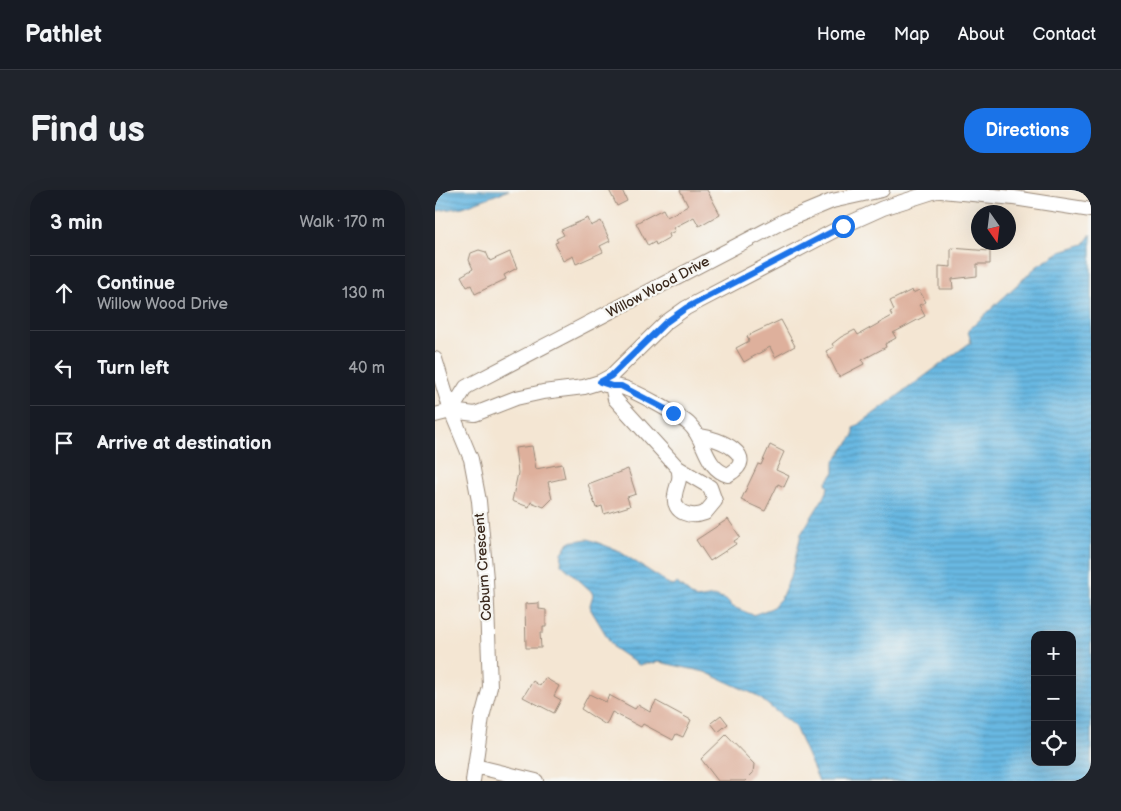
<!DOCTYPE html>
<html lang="en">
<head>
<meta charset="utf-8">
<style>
  :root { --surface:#171b24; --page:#20242c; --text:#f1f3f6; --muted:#9ea1a6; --line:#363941; --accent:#1a73e8 }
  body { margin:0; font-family:"Balsamiq Sans",sans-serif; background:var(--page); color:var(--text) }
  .controls { position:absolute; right:15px; bottom:15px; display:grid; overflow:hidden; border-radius:10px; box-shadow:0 5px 20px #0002 }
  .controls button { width:45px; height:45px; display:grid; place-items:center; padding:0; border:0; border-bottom:1px solid var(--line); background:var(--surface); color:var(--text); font:25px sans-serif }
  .compass { position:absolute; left:536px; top:15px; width:45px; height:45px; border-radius:50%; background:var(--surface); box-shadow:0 5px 20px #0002; rotate:166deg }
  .stop { position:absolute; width:15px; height:15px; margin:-11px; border:4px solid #1a73e8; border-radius:50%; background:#fff }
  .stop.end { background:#1a73e8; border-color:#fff; box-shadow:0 1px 5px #0008 }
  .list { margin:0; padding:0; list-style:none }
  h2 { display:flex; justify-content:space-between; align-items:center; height:65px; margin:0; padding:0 20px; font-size:21px }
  h2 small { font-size:16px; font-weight:400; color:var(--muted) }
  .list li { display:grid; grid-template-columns:32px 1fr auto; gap:15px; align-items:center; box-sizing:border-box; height:75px; padding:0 20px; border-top:1px solid var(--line) }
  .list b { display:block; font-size:19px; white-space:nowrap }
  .list p { margin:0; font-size:16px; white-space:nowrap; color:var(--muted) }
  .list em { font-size:16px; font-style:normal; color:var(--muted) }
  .icon { flex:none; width:28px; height:28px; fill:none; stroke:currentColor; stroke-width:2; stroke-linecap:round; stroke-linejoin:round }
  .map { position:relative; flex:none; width:656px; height:591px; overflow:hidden; border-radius:20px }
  header { display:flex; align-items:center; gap:30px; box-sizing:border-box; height:70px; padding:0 25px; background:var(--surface); border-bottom:1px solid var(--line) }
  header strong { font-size:24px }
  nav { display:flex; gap:28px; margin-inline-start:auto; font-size:18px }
  .intro { display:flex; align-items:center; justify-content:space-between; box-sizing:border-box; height:120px; padding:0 30px }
  h1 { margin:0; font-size:35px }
  .button { padding:12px 22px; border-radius:20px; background:var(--accent); color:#fff; font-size:18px; font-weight:700 }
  main { display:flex; gap:30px; padding:0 30px }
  aside { flex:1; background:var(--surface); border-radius:20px; box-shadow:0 5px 20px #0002 }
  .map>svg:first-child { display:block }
  .water { fill:url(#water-rules); stroke:#527180; fill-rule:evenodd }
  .building { fill:#deb09c }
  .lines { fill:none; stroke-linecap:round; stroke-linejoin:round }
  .minor-casing { stroke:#988878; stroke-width:16 }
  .minor { stroke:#fff; stroke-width:14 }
  .route { stroke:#1a73e8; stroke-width:6 }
  .labels { text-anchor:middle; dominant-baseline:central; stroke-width:4.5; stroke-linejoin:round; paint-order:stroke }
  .street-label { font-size:14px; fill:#3b2a1e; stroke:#f6f6f2 }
</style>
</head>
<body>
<header>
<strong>Pathlet</strong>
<nav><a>Home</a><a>Map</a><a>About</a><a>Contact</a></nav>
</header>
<div class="intro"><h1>Find us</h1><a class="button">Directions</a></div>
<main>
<aside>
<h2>3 min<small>Walk · 170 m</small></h2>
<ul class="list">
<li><svg class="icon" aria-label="ahead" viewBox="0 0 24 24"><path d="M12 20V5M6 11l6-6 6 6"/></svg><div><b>Continue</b><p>Willow Wood Drive</p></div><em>130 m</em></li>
<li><svg class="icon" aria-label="left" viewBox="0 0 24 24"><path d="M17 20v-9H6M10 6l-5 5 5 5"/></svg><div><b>Turn left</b></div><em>40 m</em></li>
<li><svg class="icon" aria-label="arrive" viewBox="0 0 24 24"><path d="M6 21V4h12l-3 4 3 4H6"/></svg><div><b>Arrive at destination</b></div></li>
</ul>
</aside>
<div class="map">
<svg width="656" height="591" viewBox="0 0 656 591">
  <defs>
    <pattern id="water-rules" width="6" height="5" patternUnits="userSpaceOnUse" patternTransform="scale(1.25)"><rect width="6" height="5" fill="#68b8e2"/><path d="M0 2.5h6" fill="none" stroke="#5796b7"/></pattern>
  </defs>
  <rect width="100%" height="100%" fill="#f6f6f2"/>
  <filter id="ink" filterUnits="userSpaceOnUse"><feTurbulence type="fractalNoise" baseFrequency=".02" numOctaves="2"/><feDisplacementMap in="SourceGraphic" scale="10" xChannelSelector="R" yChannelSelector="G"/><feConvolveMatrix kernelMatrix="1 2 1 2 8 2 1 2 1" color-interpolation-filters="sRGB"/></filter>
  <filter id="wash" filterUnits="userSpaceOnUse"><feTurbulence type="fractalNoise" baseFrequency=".0096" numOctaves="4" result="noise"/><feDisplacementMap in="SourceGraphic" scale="20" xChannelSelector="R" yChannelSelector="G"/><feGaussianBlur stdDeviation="1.12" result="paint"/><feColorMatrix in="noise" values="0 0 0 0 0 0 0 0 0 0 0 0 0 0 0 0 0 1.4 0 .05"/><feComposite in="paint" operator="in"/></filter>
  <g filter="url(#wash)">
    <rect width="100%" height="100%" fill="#f4e6d3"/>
    <path class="water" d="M 0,0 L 74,0 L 28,17 L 2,21 L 0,19 Z
      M 656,44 L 656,591 L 384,591 L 360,537 L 321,505 L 270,482 L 224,472 L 204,475 L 179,458 L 156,420 L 155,415 L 158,405 L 156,401 L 126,374 L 127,363 L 134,352 L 153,349 L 182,360 L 227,389 L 234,395 L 239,396 L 242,393 L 261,409 L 279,406 L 291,410 L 298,417 L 318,425 L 337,418 L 346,408 L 357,383 L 366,344 L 392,302 L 393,296 L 391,293 L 399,282 L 399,272 L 419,245 L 419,238 L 536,152 L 533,141 L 538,136 L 601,77 L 626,61 L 649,54 ZM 600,445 L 637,445 L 637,572 L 600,572 Z"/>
    <g id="blocks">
      <path class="building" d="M 174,0 L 187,0 L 192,11 L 182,16 Z
        M 245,0 L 272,0 L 285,24 L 264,36 L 259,27 L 238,38 L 240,41 L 234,44 L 235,47 L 221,55 L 220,52 L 213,56 L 201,33 L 228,19 L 232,27 L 253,16 Z
        M 153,28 L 156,36 L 166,31 L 175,51 L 165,56 L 168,62 L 141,74 L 138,66 L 128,71 L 120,53 L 123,52 L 121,49 L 129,45 L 126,40 Z
        M 516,58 L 555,61 L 555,74 L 542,74 L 542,86 L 517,89 L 518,99 L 504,99 L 504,76 L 516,77 Z
        M 44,60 L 51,62 L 55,71 L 75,62 L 82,78 L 69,85 L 71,89 L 40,104 L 36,95 L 32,97 L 26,86 L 38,79 L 34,70 L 36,63 Z
        M 477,100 L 478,103 L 484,100 L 491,112 L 484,115 L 490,126 L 458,143 L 461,148 L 450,154 L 451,157 L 427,170 L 429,174 L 404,187 L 391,161 L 399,157 L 397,154 L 406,147 L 420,140 L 423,145 L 457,126 L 455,122 L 459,120 L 455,111 Z
        M 346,130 L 360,156 L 340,167 L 335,157 L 309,172 L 301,158 L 314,151 L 312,146 Z
        M 335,255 L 349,262 L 341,280 L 354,286 L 349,297 L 343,294 L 330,321 L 306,310 L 323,274 L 326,275 Z
        M 97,256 L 101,279 L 127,274 L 130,288 L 113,292 L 117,309 L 109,317 L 96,312 L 94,317 L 77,311 L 83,283 L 80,258 Z
        M 193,279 L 201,304 L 192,307 L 195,316 L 169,324 L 167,316 L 161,318 L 153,294 Z
        M 293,329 L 305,347 L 299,351 L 301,354 L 275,371 L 261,350 Z
        M 104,413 L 104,419 L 111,420 L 111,437 L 108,437 L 108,443 L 105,443 L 106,458 L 91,458 L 90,414 Z
        M 110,488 L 124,496 L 119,506 L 126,510 L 119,523 L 88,507 L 98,491 L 105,496 Z
        M 154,504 L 171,512 L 174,505 L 200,519 L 203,515 L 215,522 L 221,511 L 256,530 L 248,547 L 241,544 L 238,550 L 208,534 L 206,537 L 177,522 L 171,535 L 146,519 Z
        M 286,525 L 293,534 L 283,542 L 276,533 Z
        M 291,545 L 319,574 L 318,583 L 310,591 L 283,591 L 266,569 Z"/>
    </g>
  </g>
  <g filter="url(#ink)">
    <use href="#blocks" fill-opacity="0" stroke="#988878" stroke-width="1"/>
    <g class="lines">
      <g class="minor-casing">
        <path id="minor" d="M 496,0 L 579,8 L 656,20
          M 0,169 L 16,221 L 36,269 L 44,311 L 51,389 L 55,497 L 47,527 L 38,591
          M 170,195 C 175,196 180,196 185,197 C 196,198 245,226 254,234 C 271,249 269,278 293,285 C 327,266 283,248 265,246
          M 177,196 L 180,209 L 243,278 C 247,290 241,295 240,305 C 237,324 257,328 270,323 L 280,311 L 275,297 L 243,278
          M 16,221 L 31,197 L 349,31 L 397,11 L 447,0
          M 0,225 L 16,221 L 40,224 L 81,208 L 108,202 L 149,197 L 165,192 L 176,186 L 230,133 L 251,118 L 408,36 L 448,18 L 501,1
          M 40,576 L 101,591"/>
      </g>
      <use href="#minor" class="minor"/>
    </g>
  </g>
  <g class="lines" filter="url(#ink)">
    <path class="route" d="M 238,223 L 186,196 L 177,196 L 165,192 L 176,186 L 230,133 L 251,118 L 408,36"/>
  </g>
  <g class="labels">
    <g class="street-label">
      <text transform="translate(223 97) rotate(-28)">Willow Wood Drive</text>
      <text transform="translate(48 377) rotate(-94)">Coburn Crescent</text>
    </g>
  </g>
</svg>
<div class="controls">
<button>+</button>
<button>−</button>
<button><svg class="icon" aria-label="locate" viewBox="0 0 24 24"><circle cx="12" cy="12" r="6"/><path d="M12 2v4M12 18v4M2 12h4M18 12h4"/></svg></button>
</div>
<svg class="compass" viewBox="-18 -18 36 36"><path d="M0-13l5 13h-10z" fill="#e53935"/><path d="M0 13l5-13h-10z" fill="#9ea1a6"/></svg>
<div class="stop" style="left:408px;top:36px"></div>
<div class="stop end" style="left:238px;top:223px"></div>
</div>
</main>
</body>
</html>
